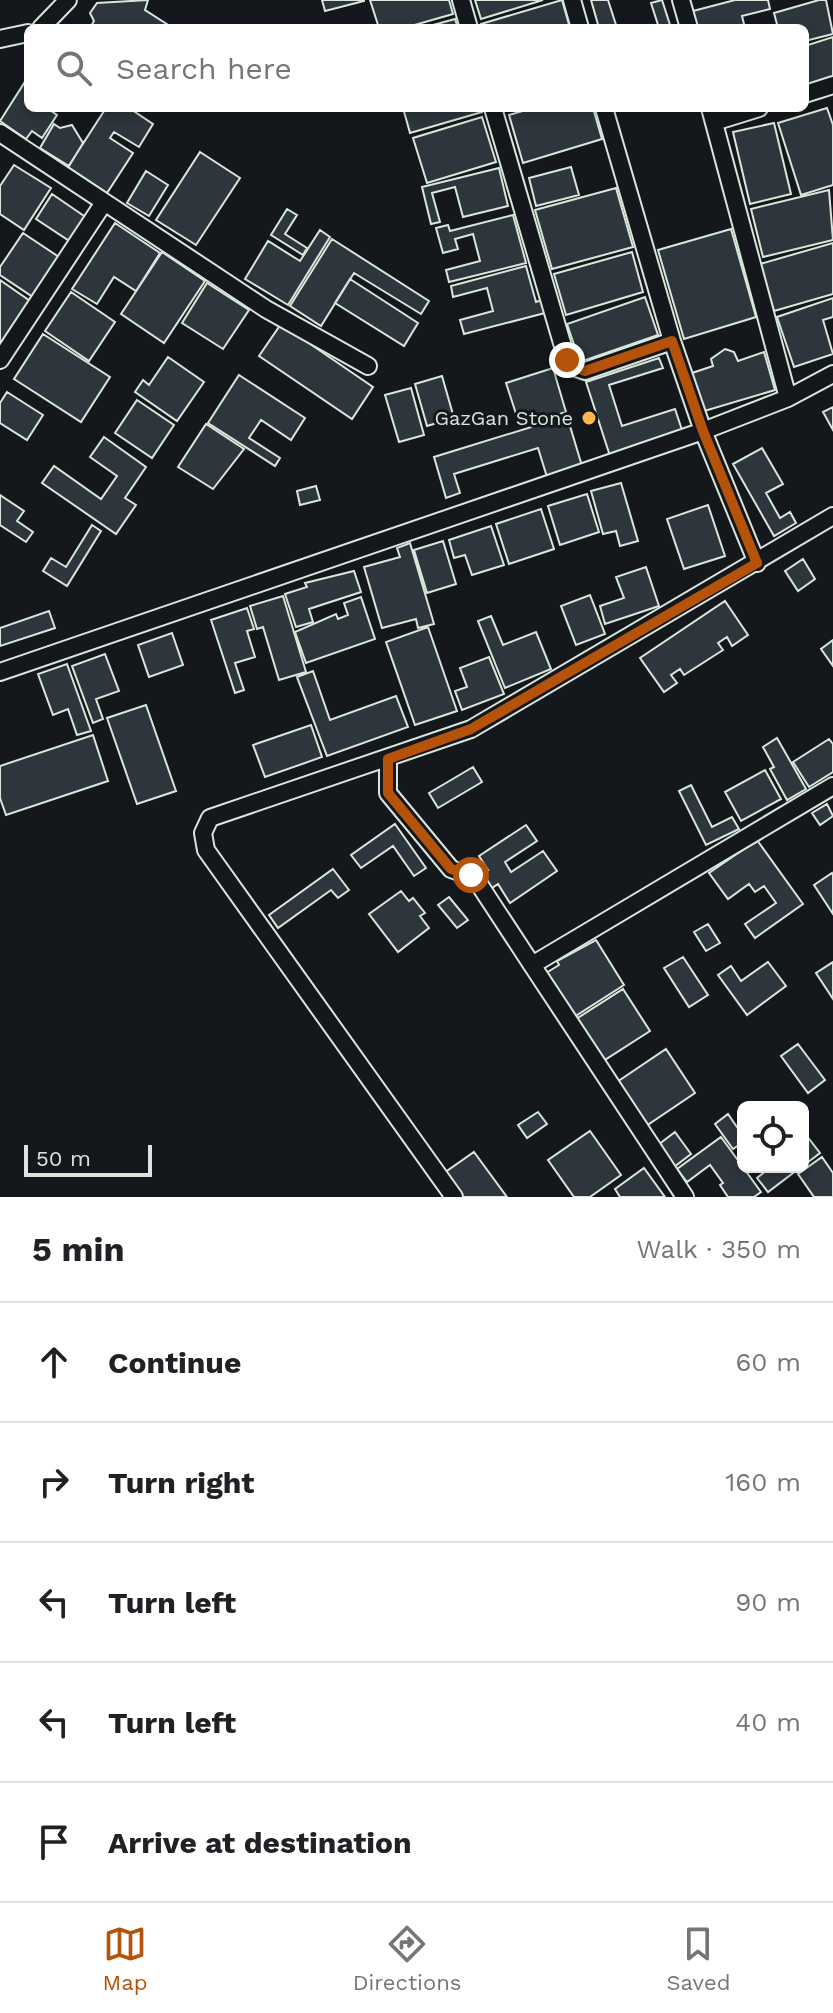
<!DOCTYPE html>
<html lang="en">
<head>
<meta charset="utf-8">
<style>
  :root { --surface:#fff; --page:#f6f6f6; --text:#202124; --muted:#757577; --line:#e0e0e0; --accent:#b45309 }
  body { margin:0; font-family:"Work Sans",sans-serif; background:var(--page); color:var(--text) }
  .controls { position:absolute; right:24px; bottom:24px; display:grid; overflow:hidden; border-radius:12px; box-shadow:0 4px 12px #0003 }
  .controls button { width:72px; height:72px; display:grid; place-items:center; padding:0; border:0; border-bottom:2px solid var(--line); background:var(--surface); color:var(--text); font:40px sans-serif }
  .scale { position:absolute; left:24px; bottom:20px; width:128px; box-sizing:border-box; padding-left:8px; border:4px solid #d8e6dc; border-top:0; font-size:22px; line-height:28px; white-space:nowrap; color:#d8e6dc; -webkit-text-stroke:6px #14181c; paint-order:stroke }
  .stop { position:absolute; width:24px; height:24px; margin:-18px; border:6px solid #b45309; border-radius:50%; background:#fff }
  .stop.end { background:#b45309; border-color:#fff; box-shadow:0 2px 8px #0008 }
  .list { margin:0; padding:0; list-style:none }
  h2 { display:flex; justify-content:space-between; align-items:center; height:104px; margin:0; padding:0 32px; font-size:34px }
  h2 small { font-size:26px; font-weight:400; color:var(--muted) }
  .list li { display:grid; grid-template-columns:52px 1fr auto; gap:24px; align-items:center; box-sizing:border-box; height:120px; padding:0 32px; border-top:2px solid var(--line) }
  .list b { display:block; font-size:30px; white-space:nowrap }
  .list em { font-size:26px; font-style:normal; color:var(--muted) }
  .icon { flex:none; width:44px; height:44px; fill:none; stroke:currentColor; stroke-width:2; stroke-linecap:round; stroke-linejoin:round }
  .map { position:relative; flex:none; width:833px; height:1197px; overflow:hidden }
  .search { position:absolute; background:var(--surface); box-shadow:0 4px 12px #0003; left:24px; right:24px; top:24px; height:88px; display:flex; align-items:center; gap:20px; box-sizing:border-box; padding:0 28px; border-radius:12px; color:var(--muted); font-size:30px }
  .sheet { height:704px; background:var(--surface) }
  nav { display:flex; justify-content:space-around; align-items:center; box-sizing:border-box; height:112px; border-top:2px solid var(--line); background:var(--surface); font-size:22px; color:var(--muted) }
  nav a { display:grid; justify-items:center; gap:4px }
  nav .on { color:var(--accent) }
  .map>svg:first-child { display:block }
  .building { fill:#2c363c; stroke:#d8e6dc; stroke-width:2 }
  .lines { fill:none; stroke-linecap:round; stroke-linejoin:round }
  .minor-casing { stroke:#d8e6dc; stroke-width:20 }
  .minor { stroke:#14181c; stroke-width:16 }
  .route { stroke:#b45309; stroke-width:10 }
  .poi-dot { fill:#ffb74d; stroke:#14181c; stroke-width:3 }
  .labels { text-anchor:middle; dominant-baseline:central; stroke-width:6; stroke-linejoin:round; paint-order:stroke }
  .poi-label { font-size:20px; fill:#d8e6dc; stroke:#14181c; text-anchor:end }
</style>
</head>
<body>
<div class="map">
<svg width="833" height="1197" viewBox="0 0 833 1197">
  <rect width="100%" height="100%" fill="#14181c"/>
  <path class="building" d="M 148,0 L 145,10 L 173,28 L 90,28 L 94,21 L 90,13 L 97,3 Z
    M 322,0 L 364,0 L 364,1 L 325,11 Z
    M 370,0 L 449,0 L 453,14 L 404,28 L 379,28 Z
    M 475,0 L 543,0 L 481,19 Z
    M 562,0 L 570,28 L 482,28 L 481,24 Z
    M 591,0 L 608,0 L 617,28 L 599,28 Z
    M 662,0 L 671,28 L 659,28 L 651,3 Z
    M 735,0 L 768,0 L 770,9 L 742,16 L 745,28 L 697,28 L 693,11 Z
    M 819,0 L 826,0 L 833,34 L 805,41 L 805,28 L 778,28 L 774,13 Z
    M 455,19 L 458,28 L 422,28 Z
    M 833,37 L 833,80 L 805,88 L 805,46 Z
    M 28,77 L 28,108 L 47,108 L 57,115 L 42,138 L 32,131 L 26,139 L 0,121 Z
    M 106,108 L 129,108 L 153,124 L 139,147 L 114,132 L 110,138 L 133,153 L 107,193 L 68,167 Z
    M 403,108 L 481,108 L 482,112 L 410,133 Z
    M 533,108 L 593,108 L 602,139 L 523,163 L 509,115 Z
    M 827,108 L 833,125 L 833,185 L 801,195 L 778,123 Z
    M 482,117 L 496,162 L 427,183 L 413,138 Z
    M 774,123 L 791,194 L 750,204 L 733,132 Z
    M 54,124 L 60,128 L 72,125 L 83,143 L 69,166 L 40,148 Z
    M 200,152 L 240,178 L 196,245 L 156,220 Z
    M 14,165 L 51,188 L 24,230 L 0,214 L 0,186 Z
    M 571,167 L 579,195 L 536,206 L 529,178 Z
    M 499,168 L 508,206 L 463,217 L 455,187 L 432,193 L 440,222 L 431,224 L 422,187 Z
    M 146,171 L 168,185 L 149,216 L 127,203 Z
    M 616,188 L 633,247 L 552,269 L 535,210 Z
    M 829,190 L 833,240 L 763,257 L 751,209 Z
    M 52,194 L 87,218 L 71,242 L 36,219 Z
    M 287,209 L 297,215 L 285,234 L 307,248 L 303,255 L 271,235 Z
    M 513,215 L 526,263 L 449,282 L 446,270 L 480,261 L 473,234 L 455,239 L 458,249 L 443,253 L 436,228 L 448,225 L 450,231 Z
    M 115,223 L 160,253 L 136,291 L 114,277 L 97,304 L 72,289 Z
    M 731,229 L 756,317 L 684,339 L 658,250 Z
    M 320,230 L 330,237 L 288,305 L 245,279 L 268,241 L 300,261 Z
    M 23,233 L 62,259 L 36,299 L 0,275 L 0,267 Z
    M 332,239 L 429,301 L 421,314 L 354,273 L 321,326 L 290,306 Z
    M 833,243 L 833,294 L 774,311 L 760,264 Z
    M 162,252 L 205,281 L 164,343 L 121,314 Z
    M 632,252 L 643,292 L 566,315 L 554,274 Z
    M 526,266 L 536,302 L 542,300 L 545,313 L 464,334 L 460,320 L 493,311 L 487,288 L 453,297 L 451,286 Z
    M 350,279 L 418,323 L 404,346 L 335,303 Z
    M 0,280 L 33,303 L 6,344 L 0,341 Z
    M 207,283 L 249,310 L 223,349 L 182,323 Z
    M 71,292 L 115,322 L 89,361 L 45,331 Z
    M 645,297 L 658,335 L 580,362 L 567,324 Z
    M 833,298 L 833,317 L 823,320 L 833,354 L 794,367 L 777,317 Z
    M 281,324 L 373,387 L 352,419 L 259,356 Z
    M 43,334 L 110,377 L 81,422 L 14,379 Z
    M 725,349 L 734,352 L 738,361 L 764,352 L 775,390 L 701,412 L 689,374 L 713,366 L 711,359 Z
    M 168,357 L 204,382 L 177,421 L 135,392 L 143,380 L 149,385 Z
    M 659,358 L 663,368 L 609,385 L 622,426 L 675,409 L 683,433 L 610,456 L 586,382 Z
    M 553,368 L 566,412 L 520,426 L 506,383 Z
    M 239,375 L 305,418 L 291,440 L 261,420 L 249,438 L 280,458 L 275,466 L 208,423 Z
    M 442,376 L 454,418 L 427,426 L 415,384 Z
    M 411,388 L 424,435 L 399,442 L 385,395 Z
    M 7,392 L 43,415 L 27,440 L 0,423 L 0,403 Z
    M 137,400 L 174,425 L 152,458 L 115,433 Z
    M 833,407 L 833,430 L 823,412 Z
    M 567,416 L 582,466 L 547,477 L 538,448 L 454,474 L 460,493 L 446,498 L 434,457 Z
    M 206,424 L 244,449 L 213,489 L 178,467 Z
    M 104,437 L 146,467 L 125,498 L 136,505 L 116,534 L 42,483 L 54,466 L 101,499 L 117,476 L 90,457 Z
    M 762,448 L 783,484 L 766,493 L 780,518 L 790,512 L 796,523 L 774,536 L 733,464 Z
    M 621,483 L 638,541 L 620,546 L 616,531 L 603,534 L 591,491 Z
    M 316,486 L 320,500 L 300,505 L 297,491 Z
    M 587,494 L 599,532 L 560,545 L 548,506 Z
    M 0,495 L 24,511 L 17,521 L 33,532 L 26,542 L 0,525 Z
    M 708,505 L 725,556 L 684,569 L 667,519 Z
    M 541,509 L 554,549 L 509,564 L 496,524 Z
    M 92,525 L 101,531 L 67,586 L 43,571 L 51,558 L 66,567 Z
    M 491,526 L 504,565 L 472,575 L 465,555 L 454,558 L 449,540 Z
    M 443,541 L 456,584 L 427,593 L 414,550 Z
    M 410,543 L 434,624 L 418,628 L 416,619 L 382,628 L 364,567 L 400,557 L 397,548 Z
    M 803,559 L 815,579 L 798,591 L 785,571 Z
    M 646,567 L 659,606 L 605,624 L 600,606 L 624,598 L 616,577 Z
    M 354,571 L 361,592 L 309,609 L 313,622 L 296,627 L 285,594 L 307,587 L 305,583 Z
    M 590,595 L 605,634 L 576,645 L 561,606 Z
    M 283,596 L 306,672 L 279,680 L 263,627 L 257,629 L 250,606 Z
    M 361,597 L 375,639 L 306,663 L 295,632 L 336,614 L 338,619 L 348,615 L 344,603 Z
    M 725,601 L 748,635 L 732,646 L 727,637 L 718,643 L 723,650 L 684,675 L 680,669 L 671,675 L 677,683 L 664,692 L 640,658 Z
    M 247,608 L 254,629 L 247,631 L 255,657 L 235,663 L 244,690 L 235,693 L 211,620 Z
    M 49,611 L 55,628 L 0,646 L 0,628 Z
    M 491,616 L 503,645 L 536,632 L 551,669 L 505,688 L 478,621 Z
    M 428,627 L 457,711 L 415,725 L 386,642 Z
    M 172,633 L 183,665 L 149,677 L 138,645 Z
    M 833,640 L 833,666 L 821,649 Z
    M 105,654 L 119,691 L 96,699 L 103,719 L 93,723 L 72,666 Z
    M 489,657 L 504,694 L 462,710 L 455,691 L 467,687 L 460,668 Z
    M 67,664 L 91,731 L 77,735 L 68,709 L 53,715 L 38,674 Z
    M 313,671 L 330,720 L 396,696 L 408,727 L 327,756 L 297,677 Z
    M 146,705 L 176,791 L 137,804 L 107,718 Z
    M 311,725 L 322,757 L 265,777 L 253,745 Z
    M 93,735 L 108,781 L 6,815 L 0,798 L 0,766 Z
    M 777,738 L 806,789 L 787,800 L 770,769 L 774,767 L 763,747 Z
    M 829,739 L 833,744 L 833,772 L 809,787 L 793,762 Z
    M 473,767 L 482,782 L 438,808 L 429,793 Z
    M 765,770 L 781,799 L 741,821 L 725,792 Z
    M 691,785 L 712,827 L 732,817 L 739,829 L 706,845 L 679,791 Z
    M 827,804 L 833,816 L 820,825 L 812,813 Z
    M 395,824 L 426,868 L 414,876 L 393,846 L 361,868 L 351,855 Z
    M 526,825 L 537,841 L 505,862 L 511,872 L 543,851 L 557,871 L 510,903 L 498,884 L 492,888 L 482,873 L 488,870 L 479,856 Z
    M 757,840 L 803,904 L 755,938 L 745,924 L 776,903 L 764,886 L 755,892 L 749,884 L 728,899 L 709,873 Z
    M 333,869 L 349,890 L 338,898 L 331,890 L 278,928 L 269,915 Z
    M 832,873 L 833,875 L 833,914 L 814,885 Z
    M 401,891 L 409,901 L 413,898 L 425,913 L 420,916 L 429,928 L 398,952 L 369,914 Z
    M 449,897 L 468,920 L 457,928 L 438,905 Z
    M 708,924 L 720,943 L 706,951 L 694,932 Z
    M 596,940 L 624,985 L 571,1019 L 543,975 L 559,965 L 557,961 Z
    M 683,957 L 708,995 L 689,1007 L 664,968 Z
    M 768,962 L 786,986 L 747,1015 L 718,975 L 731,966 L 741,981 Z
    M 833,962 L 833,999 L 816,973 Z
    M 623,989 L 650,1031 L 600,1063 L 573,1021 Z
    M 798,1044 L 825,1080 L 808,1093 L 781,1056 Z
    M 666,1049 L 695,1093 L 643,1128 L 614,1084 Z
    M 538,1112 L 547,1124 L 527,1138 L 518,1125 Z
    M 728,1114 L 737,1127 L 743,1123 L 743,1142 L 733,1149 L 715,1124 Z
    M 590,1131 L 621,1175 L 590,1197 L 574,1197 L 548,1160 Z
    M 803,1131 L 820,1153 L 803,1166 Z
    M 675,1132 L 691,1154 L 674,1167 L 658,1145 Z
    M 721,1137 L 761,1192 L 754,1197 L 728,1197 L 720,1185 L 723,1183 L 710,1165 L 687,1182 L 677,1169 Z
    M 474,1152 L 507,1197 L 461,1197 L 444,1173 Z
    M 822,1157 L 833,1173 L 833,1197 L 814,1197 L 798,1174 Z
    M 771,1167 L 801,1167 L 768,1192 L 757,1178 Z
    M 644,1168 L 665,1197 L 620,1197 L 615,1189 Z"/>
  <g class="lines">
    <g class="minor-casing">
      <path id="minor" d="M 461,0 L 469,28
        M 572,0 L 580,28
        M 681,0 L 689,28
        M 41,28 L 68,0
        M 0,39 L 28,33
        M 805,94 L 833,85
        M 493,108 L 567,360 L 573,367 L 585,371 L 672,341
        M 604,108 L 672,341 L 703,431 L 757,563
        M 710,108 L 788,398
        M 714,122 L 759,108
        M 0,133 L 266,309 L 368,366
        M 0,360 L 103,204
        M 0,672 L 703,431 L 788,398 L 833,374
        M 388,759 L 388,793 L 451,869 L 475,878 L 532,965
        M 454,1197 L 206,850 L 203,833 L 210,818 L 471,729 L 833,516
        M 685,1197 L 532,965 L 833,786"/>
    </g>
    <use href="#minor" class="minor"/>
  </g>
  <g class="lines">
    <path class="route" d="M 471,875 L 451,869 L 388,793 L 388,759 L 471,729 L 757,563 L 703,431 L 672,341 L 585,371 L 573,367 L 567,360"/>
  </g>
  <circle class="poi-dot" cx="589" cy="418" r="8"/>
  <g class="labels">
    <g class="poi-label">
      <text x="573" y="418">GazGan Stone</text>
    </g>
  </g>
</svg>
<div class="controls">
<button><svg class="icon" aria-label="locate" viewBox="0 0 24 24"><circle cx="12" cy="12" r="6"/><path d="M12 2v4M12 18v4M2 12h4M18 12h4"/></svg></button>
</div>
<div class="scale">50 m</div>
<div class="stop" style="left:471px;top:875px"></div>
<div class="stop end" style="left:567px;top:360px"></div>
<div class="search"><svg class="icon" aria-label="search" viewBox="0 0 24 24"><circle cx="10" cy="10" r="6"/><path d="M15 15l6 6"/></svg>Search here</div>
</div>
<section class="sheet">
<h2>5 min<small>Walk · 350 m</small></h2>
<ul class="list">
<li><svg class="icon" aria-label="ahead" viewBox="0 0 24 24"><path d="M12 20V5M6 11l6-6 6 6"/></svg><div><b>Continue</b></div><em>60 m</em></li>
<li><svg class="icon" aria-label="right" viewBox="0 0 24 24"><path d="M7 20v-9h11M14 6l5 5-5 5"/></svg><div><b>Turn right</b></div><em>160 m</em></li>
<li><svg class="icon" aria-label="left" viewBox="0 0 24 24"><path d="M17 20v-9H6M10 6l-5 5 5 5"/></svg><div><b>Turn left</b></div><em>90 m</em></li>
<li><svg class="icon" aria-label="left" viewBox="0 0 24 24"><path d="M17 20v-9H6M10 6l-5 5 5 5"/></svg><div><b>Turn left</b></div><em>40 m</em></li>
<li><svg class="icon" aria-label="arrive" viewBox="0 0 24 24"><path d="M6 21V4h12l-3 4 3 4H6"/></svg><div><b>Arrive at destination</b></div></li>
</ul>
</section>
<nav>
<a class="on"><svg class="icon" aria-label="map" viewBox="0 0 24 24"><path d="M3 6l6-2 6 2 6-2v14l-6 2-6-2-6 2zM9 4v14M15 6v14"/></svg>Map</a>
<a><svg class="icon" aria-label="directions" viewBox="0 0 24 24"><path d="M12 3l9 9-9 9-9-9zM9 14v-3h6M13 9l2 2-2 2"/></svg>Directions</a>
<a><svg class="icon" aria-label="saved" viewBox="0 0 24 24"><path d="M7 4h10v16l-5-4-5 4z"/></svg>Saved</a>
</nav>
</body>
</html>
